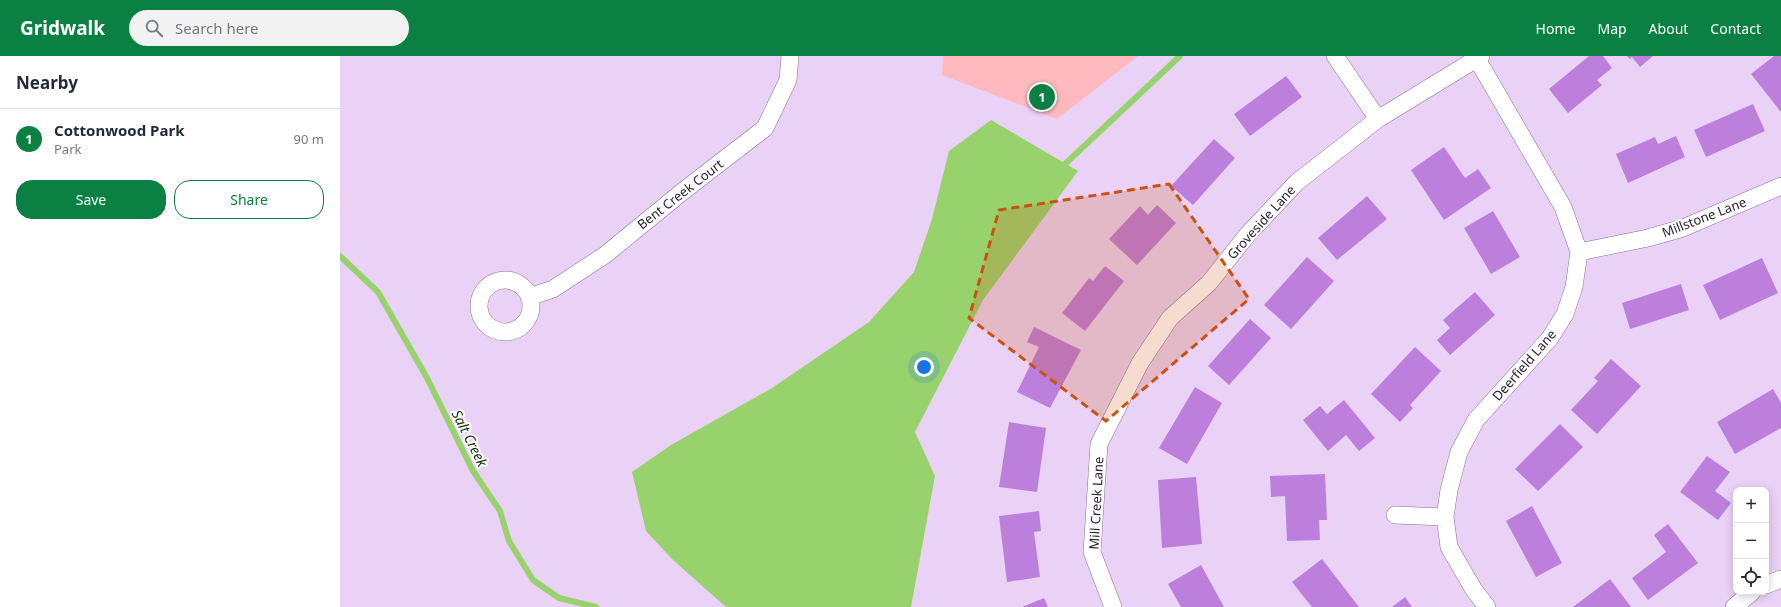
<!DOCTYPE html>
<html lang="en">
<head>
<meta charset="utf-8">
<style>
  :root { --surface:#fff; --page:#f2f2f3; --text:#1f2937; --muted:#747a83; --line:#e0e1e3; --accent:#0b8043 }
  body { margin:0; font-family:"Noto Sans",sans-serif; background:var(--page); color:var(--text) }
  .controls { position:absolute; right:12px; bottom:12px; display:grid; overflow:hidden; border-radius:8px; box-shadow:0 2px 10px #0003 }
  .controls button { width:36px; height:36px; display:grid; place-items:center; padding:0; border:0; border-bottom:1px solid var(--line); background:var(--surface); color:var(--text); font:20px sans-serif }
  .you { position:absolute; left:584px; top:311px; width:14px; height:14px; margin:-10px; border:3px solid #fff; border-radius:50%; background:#1a73e8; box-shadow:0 0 0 6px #1a73e833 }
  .badge { display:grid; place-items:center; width:26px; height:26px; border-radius:50%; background:var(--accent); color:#fff; font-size:13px; font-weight:700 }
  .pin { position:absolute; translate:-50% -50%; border:2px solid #fff; box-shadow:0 1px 4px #0006 }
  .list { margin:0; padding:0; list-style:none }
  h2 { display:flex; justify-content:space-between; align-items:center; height:52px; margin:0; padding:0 16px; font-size:17px }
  h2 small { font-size:13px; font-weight:400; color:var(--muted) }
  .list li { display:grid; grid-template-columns:26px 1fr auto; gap:12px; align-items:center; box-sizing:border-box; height:60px; padding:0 16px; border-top:1px solid var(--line) }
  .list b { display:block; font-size:15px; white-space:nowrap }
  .list p { margin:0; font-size:13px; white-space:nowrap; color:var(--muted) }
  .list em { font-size:13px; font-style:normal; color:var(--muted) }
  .actions { display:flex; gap:8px; padding:12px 16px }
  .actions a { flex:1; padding:9px 0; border:1px solid var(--accent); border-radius:16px; text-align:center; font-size:14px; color:var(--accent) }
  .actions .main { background:var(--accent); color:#fff }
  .icon { flex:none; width:22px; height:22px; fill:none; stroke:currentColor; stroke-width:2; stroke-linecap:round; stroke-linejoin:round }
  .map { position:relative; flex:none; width:1441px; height:551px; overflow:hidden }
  header { display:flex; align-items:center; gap:24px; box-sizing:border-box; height:56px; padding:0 20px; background:var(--accent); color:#fff }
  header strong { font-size:19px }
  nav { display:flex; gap:22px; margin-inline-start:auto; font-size:14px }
  .search { width:280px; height:36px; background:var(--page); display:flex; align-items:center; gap:10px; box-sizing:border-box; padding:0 14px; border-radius:22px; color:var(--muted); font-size:15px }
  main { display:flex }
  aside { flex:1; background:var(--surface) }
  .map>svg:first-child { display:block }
  .green { fill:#feb9bf }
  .water { fill:#98d26d }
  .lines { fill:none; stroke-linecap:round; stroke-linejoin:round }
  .stream { stroke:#98d26d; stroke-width:6 }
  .building { fill:#bc7fdc }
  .minor-casing { stroke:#877393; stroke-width:18 }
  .minor { stroke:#fff; stroke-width:17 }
  .marked { fill:#cc5111; fill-opacity:0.2; stroke:#cc5111; stroke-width:3; stroke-dasharray:8 5; stroke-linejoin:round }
  .labels { text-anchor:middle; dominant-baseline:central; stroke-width:4; stroke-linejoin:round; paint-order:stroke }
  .street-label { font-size:13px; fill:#2a212f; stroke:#fdfdfd }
  .water-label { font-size:14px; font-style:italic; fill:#1c3209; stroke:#fdfdfd }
</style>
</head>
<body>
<header>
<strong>Gridwalk</strong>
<div class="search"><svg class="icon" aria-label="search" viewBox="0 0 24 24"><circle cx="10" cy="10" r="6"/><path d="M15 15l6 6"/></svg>Search here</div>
<nav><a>Home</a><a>Map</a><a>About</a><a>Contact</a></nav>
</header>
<main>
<aside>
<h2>Nearby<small></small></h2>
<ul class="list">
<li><span class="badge">1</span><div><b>Cottonwood Park</b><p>Park</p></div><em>90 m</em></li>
</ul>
<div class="actions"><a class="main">Save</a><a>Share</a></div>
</aside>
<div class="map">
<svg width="1441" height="551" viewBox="0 0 1441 551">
  <rect width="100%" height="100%" fill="#e9d2f6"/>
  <path class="green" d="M 603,0 L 798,0 L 717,63 L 602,19 Z"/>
  <path class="water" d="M 651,64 L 738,115 L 643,244 L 575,376 L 595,420 L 571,551 L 386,551 L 333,504 L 306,475 L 292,416 L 331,389 L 432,332 L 529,266 L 574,216 L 592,163 L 609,95 Z"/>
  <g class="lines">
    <path class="stream" d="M 725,108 L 840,0
      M 0,200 L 38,236 L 87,322 L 133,415 L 160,455 L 169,485 L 193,524 L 219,542 L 256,551"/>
  </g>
  <path class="building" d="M 1249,0 L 1263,0 L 1272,12 L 1257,24 L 1262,29 L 1228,57 L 1209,33 Z
    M 1287,0 L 1313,0 L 1300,11 L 1292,1 L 1290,3 Z
    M 1434,0 L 1441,0 L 1441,56 L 1411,18 Z
    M 946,20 L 962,41 L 910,80 L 894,58 Z
    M 1413,48 L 1425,75 L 1366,101 L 1354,74 Z
    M 1336,80 L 1345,101 L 1288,127 L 1276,98 L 1315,81 L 1318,88 Z
    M 874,83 L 895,102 L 853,149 L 831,130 Z
    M 1104,91 L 1125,122 L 1138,113 L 1151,132 L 1104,164 L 1071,114 Z
    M 1027,140 L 1047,163 L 997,204 L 978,182 Z
    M 817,149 L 836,167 L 797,209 L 769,183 L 800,150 L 808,159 Z
    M 1153,155 L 1180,201 L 1151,218 L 1124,172 Z
    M 967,201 L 994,225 L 951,273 L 924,249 Z
    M 1422,202 L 1438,237 L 1380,264 L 1363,229 Z
    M 765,210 L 784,225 L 745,275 L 722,257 L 749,222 L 753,225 Z
    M 1341,228 L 1349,254 L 1290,273 L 1282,247 Z
    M 1135,236 L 1155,259 L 1110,299 L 1097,284 L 1110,272 L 1103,264 Z
    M 910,263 L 931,282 L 889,329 L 868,310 Z
    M 694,271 L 741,294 L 710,352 L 677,336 L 699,291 L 687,286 Z
    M 1075,291 L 1101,315 L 1070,349 L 1073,352 L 1060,366 L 1031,338 Z
    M 1271,303 L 1301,330 L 1257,378 L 1231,354 L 1258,325 L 1254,322 Z
    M 855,331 L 882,347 L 847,408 L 819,392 Z
    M 1433,333 L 1441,347 L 1441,372 L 1395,398 L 1377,366 Z
    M 1004,344 L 1035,382 L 1019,395 L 1006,379 L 988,395 L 963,364 L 980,350 L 987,358 Z
    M 669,366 L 706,372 L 697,436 L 659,431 Z
    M 1220,368 L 1243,391 L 1198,435 L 1175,413 Z
    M 1367,400 L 1390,416 L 1375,435 L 1391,447 L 1378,464 L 1340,436 Z
    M 985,418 L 987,464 L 979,464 L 980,484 L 947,485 L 945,440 L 931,441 L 930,420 Z
    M 856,421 L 862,488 L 822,492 L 818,424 Z
    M 1192,450 L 1222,507 L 1196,521 L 1166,465 Z
    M 699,455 L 701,475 L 694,476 L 700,521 L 667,526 L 659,460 Z
    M 1328,468 L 1358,507 L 1308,544 L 1292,522 L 1326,496 L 1314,479 Z
    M 982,503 L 1019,551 L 972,551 L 952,526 Z
    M 861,509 L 884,551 L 841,551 L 828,528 Z
    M 1270,523 L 1291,551 L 1233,551 Z
    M 1065,541 L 1072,551 L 1052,551 Z
    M 704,542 L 708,551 L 682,551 Z"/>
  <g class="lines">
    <g class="minor-casing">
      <path id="minor" d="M 995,0 L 1038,63
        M 1137,3 L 1223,151 L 1239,196 L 1234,231 L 1225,258 L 1210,282 L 1136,364 L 1119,396 L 1109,434 L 1105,461 L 1109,491 L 1134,534 L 1147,551
        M 1239,196 L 1308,182 L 1343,172 L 1441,130
        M139 250a26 26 0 1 1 52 0a26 26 0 1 1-52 0Z
        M 189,241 L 213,233 L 265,199 L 342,136 L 425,72 L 448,24 L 450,0
        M 1055,459 L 1105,461
        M 1426,529 L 1441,523
        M 773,551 L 752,496 L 759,388 L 800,307 L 830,262 L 869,227 L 908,178 L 957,126 L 1038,63 L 1141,0
        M 1394,551 L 1412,536"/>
    </g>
    <use href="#minor" class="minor"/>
  </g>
  <path class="marked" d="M 829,128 L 909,243 L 766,365 L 629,262 L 659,154 Z"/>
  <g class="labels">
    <g class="street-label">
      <text transform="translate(340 138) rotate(-38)">Bent Creek Court</text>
      <text transform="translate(1364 161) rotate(-21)">Millstone Lane</text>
      <text transform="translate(921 166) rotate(-48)">Groveside Lane</text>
      <text transform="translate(1184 309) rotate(-49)">Deerfield Lane</text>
      <text transform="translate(756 447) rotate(-87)">Mill Creek Lane</text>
    </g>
    <g class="water-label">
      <text transform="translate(130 382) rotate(63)">Salt Creek</text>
    </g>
  </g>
</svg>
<div class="controls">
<button>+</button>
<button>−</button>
<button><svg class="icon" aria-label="locate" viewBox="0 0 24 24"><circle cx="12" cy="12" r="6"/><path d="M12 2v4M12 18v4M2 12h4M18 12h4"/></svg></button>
</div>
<div class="you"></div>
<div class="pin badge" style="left:702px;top:41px">1</div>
</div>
</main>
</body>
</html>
